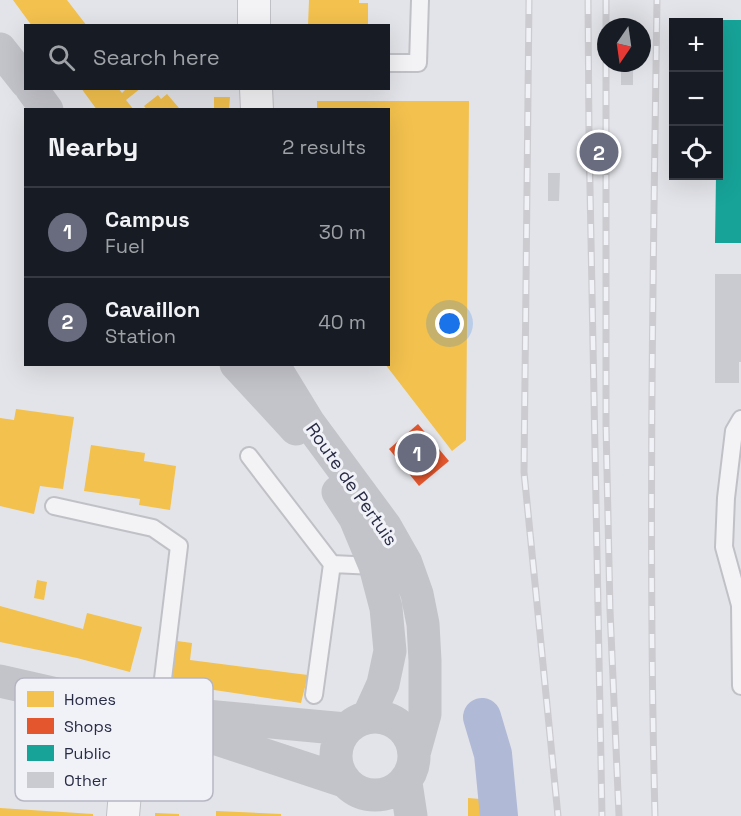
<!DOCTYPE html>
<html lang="en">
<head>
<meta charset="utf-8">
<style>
  :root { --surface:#171b24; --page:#242831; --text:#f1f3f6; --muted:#9ea1a6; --line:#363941; --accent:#696c7e }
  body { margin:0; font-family:"Space Grotesk",sans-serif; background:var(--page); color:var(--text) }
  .controls { position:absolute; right:18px; top:18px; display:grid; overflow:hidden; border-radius:0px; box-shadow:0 6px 24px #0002 }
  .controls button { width:54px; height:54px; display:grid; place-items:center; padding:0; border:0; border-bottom:2px solid var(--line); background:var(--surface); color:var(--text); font:30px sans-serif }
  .compass { position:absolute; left:597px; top:18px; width:54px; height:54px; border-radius:50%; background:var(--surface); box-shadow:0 6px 24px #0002; rotate:193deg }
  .you { position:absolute; left:450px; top:324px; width:21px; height:21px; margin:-15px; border:4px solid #fff; border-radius:50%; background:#1a73e8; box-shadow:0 0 0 9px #1a73e833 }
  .badge { display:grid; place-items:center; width:39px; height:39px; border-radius:50%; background:var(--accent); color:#fff; font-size:20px; font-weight:700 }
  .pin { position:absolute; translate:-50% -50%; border:3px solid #fff; box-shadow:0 2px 6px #0006 }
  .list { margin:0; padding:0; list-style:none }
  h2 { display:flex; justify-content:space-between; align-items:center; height:78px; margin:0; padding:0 24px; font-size:26px }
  h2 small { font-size:20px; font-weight:400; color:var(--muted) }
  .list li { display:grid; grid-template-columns:39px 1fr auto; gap:18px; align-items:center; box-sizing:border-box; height:90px; padding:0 24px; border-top:2px solid var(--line) }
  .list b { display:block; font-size:22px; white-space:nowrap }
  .list p { margin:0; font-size:20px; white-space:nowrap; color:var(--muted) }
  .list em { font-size:20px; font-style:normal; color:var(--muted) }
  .icon { flex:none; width:33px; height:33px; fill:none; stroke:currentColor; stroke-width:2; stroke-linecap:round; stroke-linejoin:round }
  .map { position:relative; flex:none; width:741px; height:816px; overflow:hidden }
  .search { position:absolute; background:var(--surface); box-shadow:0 6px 24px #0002; left:24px; top:24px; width:366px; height:66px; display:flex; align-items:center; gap:15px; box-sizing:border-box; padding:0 21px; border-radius:0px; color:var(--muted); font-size:22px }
  .panel { position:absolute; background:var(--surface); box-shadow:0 6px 24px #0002; left:24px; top:108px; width:366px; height:258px; border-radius:0px }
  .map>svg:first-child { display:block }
  .homes { fill:#f2c14e }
  .shops { fill:#e4572e }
  .public { fill:#17a398 }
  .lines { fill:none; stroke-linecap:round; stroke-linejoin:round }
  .canal { stroke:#b0b9d6; stroke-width:38 }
  .building { fill:#cacbd1 }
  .lane-casing { stroke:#c0c1c7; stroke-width:20 }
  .street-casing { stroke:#c0c1c7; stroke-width:34 }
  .lane { stroke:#f3f3f5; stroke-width:16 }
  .street { stroke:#f3f3f5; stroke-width:32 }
  .secondary { stroke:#c3c3ca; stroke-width:33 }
  .rail-casing { stroke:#ccccd0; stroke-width:7 }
  .rail { stroke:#f1f2f8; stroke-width:4.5; stroke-dasharray:14; stroke-linecap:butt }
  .labels { text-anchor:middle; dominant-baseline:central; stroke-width:6; stroke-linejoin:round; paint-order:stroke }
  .street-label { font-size:18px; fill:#282b44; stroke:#f1f2f8 }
  .key { fill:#f1f2f8; stroke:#b5b6c2; stroke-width:1.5 }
  .key-label { font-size:16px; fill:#282b44 }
</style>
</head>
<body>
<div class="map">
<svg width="741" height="816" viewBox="0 0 741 816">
  <rect width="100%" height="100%" fill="#e3e4e9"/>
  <path class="homes" d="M 13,0 L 67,0 L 87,26 L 32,26 Z
    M 309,0 L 359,0 L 359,3 L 368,3 L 368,26 L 308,26 Z
    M 81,88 L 118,88 L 122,93 L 127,88 L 141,88 L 126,100 L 134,110 L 97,110 Z
    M 167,94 L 179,108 L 177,110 L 147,110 L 144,106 L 158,95 L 161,99 Z
    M 214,97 L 230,97 L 229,110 L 214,110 Z
    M 317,101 L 469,101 L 466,440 L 452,451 L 385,364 L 388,364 L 388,110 L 317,110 Z
    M 16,409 L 74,417 L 63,489 L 40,486 L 34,514 L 0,506 L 0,418 L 14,420 Z
    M 91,445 L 145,453 L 144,461 L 176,466 L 170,510 L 139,505 L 140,499 L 84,491 Z
    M 37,580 L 47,582 L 44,600 L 34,598 Z
    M 0,606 L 83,629 L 87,613 L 142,627 L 130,672 L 77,658 L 0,642 Z
    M 177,641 L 192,643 L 190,660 L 308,675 L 301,703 L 201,688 L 171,682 Z
    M 468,798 L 480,799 L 483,816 L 468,816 Z
    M 0,808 L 93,814 L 93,816 L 0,816 Z
    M 216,811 L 281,814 L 281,816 L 216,816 Z
    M 155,813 L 179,814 L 179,816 L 155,816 Z"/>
  <path class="shops" d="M 418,424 L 449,461 L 419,486 L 389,449 Z"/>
  <path class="public" d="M 718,20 L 741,20 L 741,243 L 715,243 L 716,176 L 718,176 Z"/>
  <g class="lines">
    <path class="canal" d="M 482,717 L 493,754 L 499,816"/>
  </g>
  <path class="building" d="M 621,63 L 633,63 L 633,85 L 621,85 Z
    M 548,173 L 560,173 L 559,201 L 548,201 Z
    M 715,274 L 741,274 L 741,362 L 739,362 L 739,383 L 715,383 Z"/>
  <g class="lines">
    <g class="lane-casing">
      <path id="lane" d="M 388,63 L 418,63 L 420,0
        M 741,419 L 734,431 L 726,498 L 724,547 L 740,605 L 741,686
        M 249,456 L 332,564 L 375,566
        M 54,506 L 153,528 L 179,546 L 159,712
        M 314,695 L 332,564"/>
    </g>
    <g class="street-casing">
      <path id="street" d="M 254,0 L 254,26
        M 256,88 L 257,110
        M 123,816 L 132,711"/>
    </g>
    <use href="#lane" class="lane"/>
    <use href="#street" class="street"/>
    <path class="secondary" d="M 0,49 L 26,82
      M 31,88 L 47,110
      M 236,364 L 296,429
      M 275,364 L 276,369 L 309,423 L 385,526 L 406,563 L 417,594 L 423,624 L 425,661 L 425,714 L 415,750
      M 338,492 L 355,518 L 375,566 L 386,608 L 390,651 L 383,684 L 368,717
      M 0,681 L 132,711 L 344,781
      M 184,714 L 346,729
      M336 756a39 39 0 1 1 78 0a39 39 0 1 1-78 0Z
      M 406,783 L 411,816"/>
    <g class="rail-casing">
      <path id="rail" d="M 529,0 L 524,472 L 558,816
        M 588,0 L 589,135 L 602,816
        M 606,0 L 606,35
        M 606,63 L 606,425 L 610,610 L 619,816
        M 655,816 C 648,544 653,272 657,0"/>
    </g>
    <use href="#rail" class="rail"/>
  </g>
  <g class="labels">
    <g class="street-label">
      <text transform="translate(352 484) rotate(55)">Route de Pertuis</text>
    </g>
  </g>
  <rect x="15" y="678" width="198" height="123" rx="9" class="key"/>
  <rect x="27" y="691" width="27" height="16" fill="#f2c14e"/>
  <rect x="27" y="718" width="27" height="16" fill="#e4572e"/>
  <rect x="27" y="745" width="27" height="16" fill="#17a398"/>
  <rect x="27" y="772" width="27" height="16" fill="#cacbd1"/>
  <g class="key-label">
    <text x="64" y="705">Homes</text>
    <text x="64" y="732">Shops</text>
    <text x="64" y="759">Public</text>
    <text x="64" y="786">Other</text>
  </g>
</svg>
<div class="controls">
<button>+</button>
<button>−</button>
<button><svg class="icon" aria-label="locate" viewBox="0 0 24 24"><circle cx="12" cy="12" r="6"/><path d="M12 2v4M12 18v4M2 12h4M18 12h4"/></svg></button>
</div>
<svg class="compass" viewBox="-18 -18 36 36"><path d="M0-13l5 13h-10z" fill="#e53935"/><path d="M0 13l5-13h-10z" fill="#9ea1a6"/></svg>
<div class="you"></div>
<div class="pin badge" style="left:417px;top:453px">1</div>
<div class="pin badge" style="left:599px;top:152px">2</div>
<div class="search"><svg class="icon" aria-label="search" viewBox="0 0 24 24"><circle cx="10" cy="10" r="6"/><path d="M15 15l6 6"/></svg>Search here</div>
<section class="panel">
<h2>Nearby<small>2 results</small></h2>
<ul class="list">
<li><span class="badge">1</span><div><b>Campus</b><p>Fuel</p></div><em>30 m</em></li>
<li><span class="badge">2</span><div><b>Cavaillon</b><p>Station</p></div><em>40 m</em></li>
</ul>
</section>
</div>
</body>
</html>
